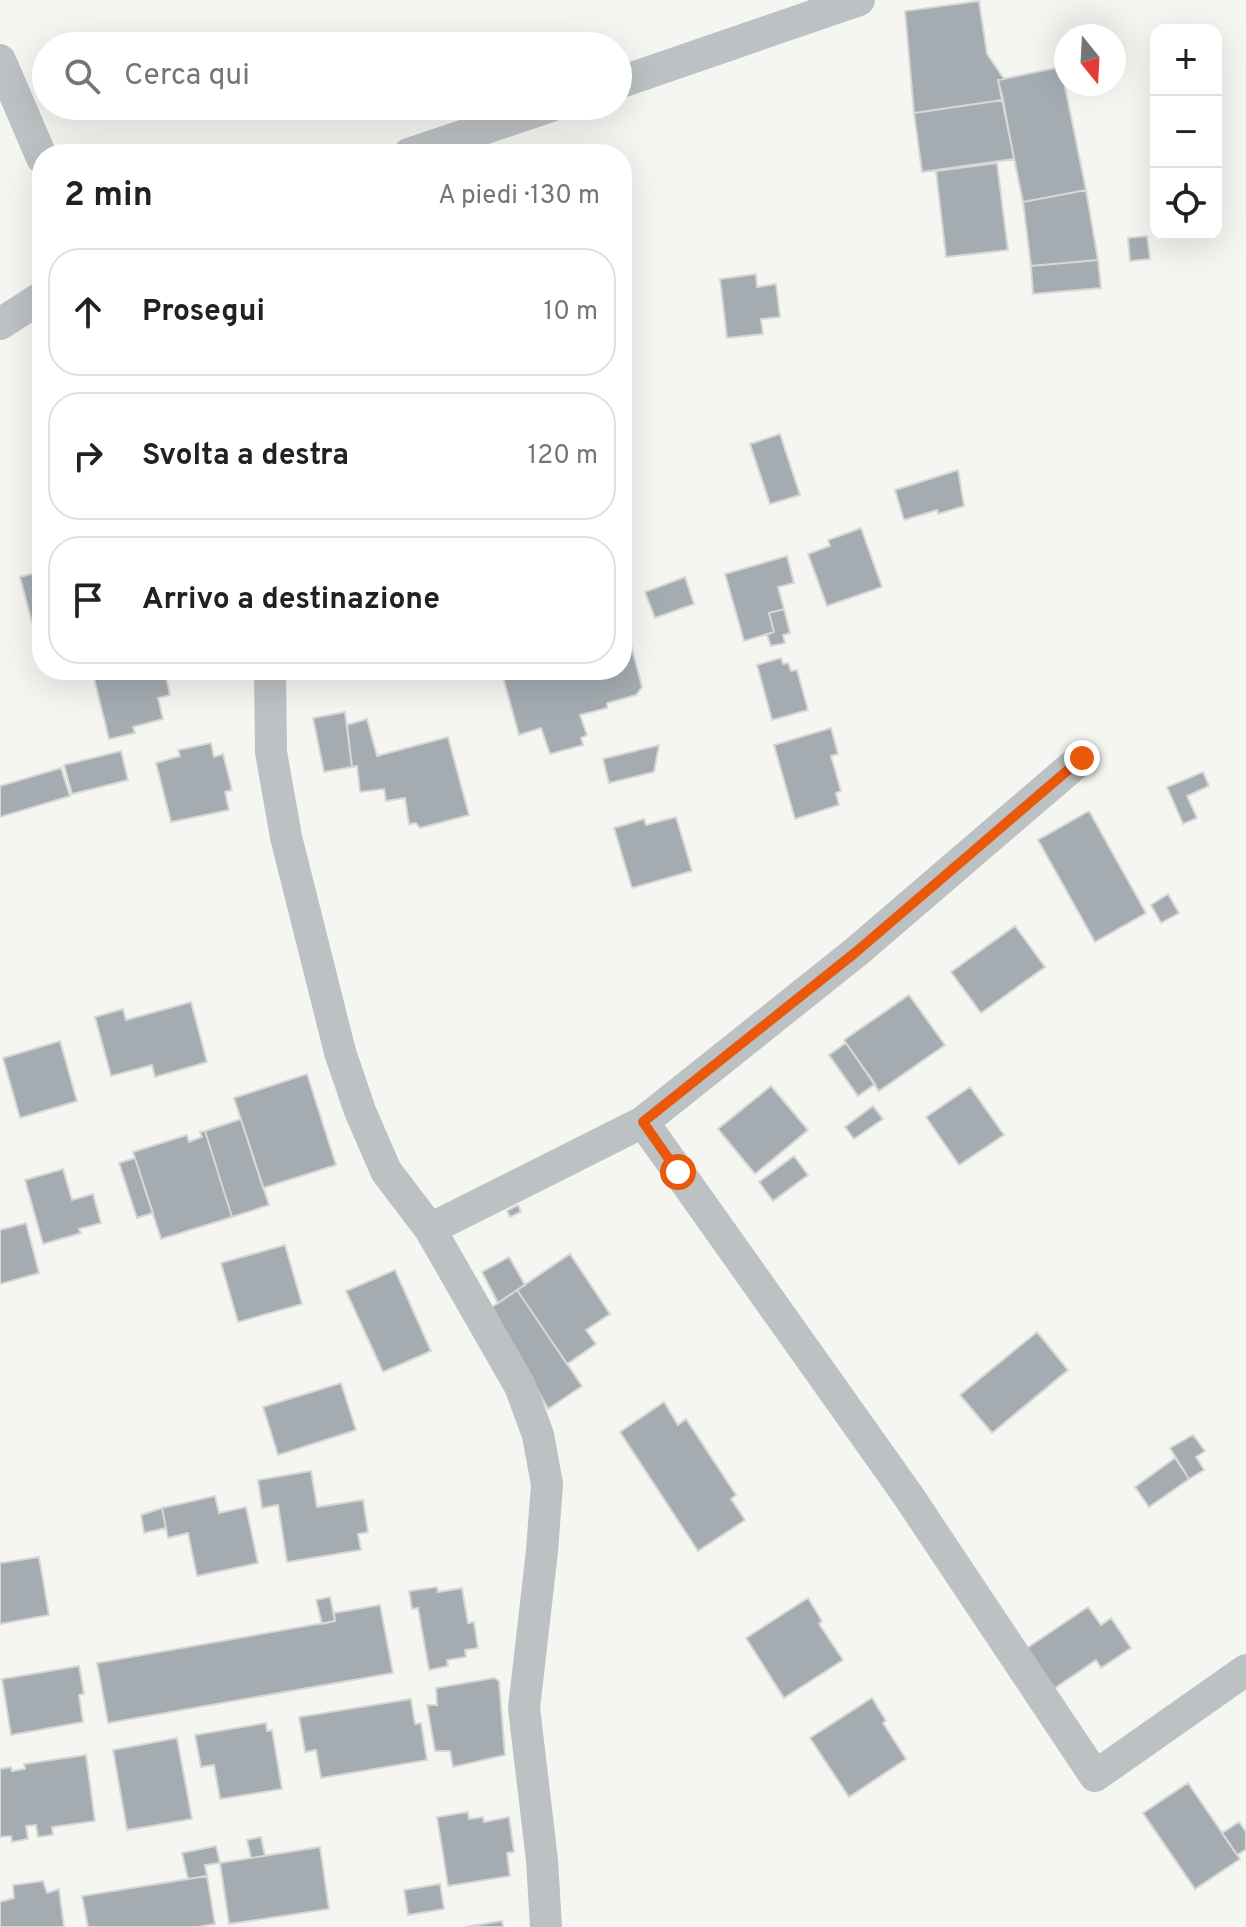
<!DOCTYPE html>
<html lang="it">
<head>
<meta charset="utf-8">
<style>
  :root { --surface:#fff; --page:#f2f2f2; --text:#202124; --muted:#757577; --line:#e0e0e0 }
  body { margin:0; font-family:Overpass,sans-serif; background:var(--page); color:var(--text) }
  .controls { position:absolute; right:24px; top:24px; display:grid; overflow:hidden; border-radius:16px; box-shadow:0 8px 32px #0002 }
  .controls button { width:72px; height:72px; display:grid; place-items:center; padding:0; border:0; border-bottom:2px solid var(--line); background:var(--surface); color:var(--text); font:40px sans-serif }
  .compass { position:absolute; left:1054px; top:24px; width:72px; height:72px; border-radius:50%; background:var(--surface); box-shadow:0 8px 32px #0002; rotate:162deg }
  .stop { position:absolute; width:24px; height:24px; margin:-18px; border:6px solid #ea580c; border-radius:50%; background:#fff }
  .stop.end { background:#ea580c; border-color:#fff; box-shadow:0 2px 8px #0008 }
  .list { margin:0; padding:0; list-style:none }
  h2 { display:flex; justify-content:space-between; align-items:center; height:104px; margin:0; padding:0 32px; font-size:34px }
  h2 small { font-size:26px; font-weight:400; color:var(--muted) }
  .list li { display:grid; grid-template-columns:52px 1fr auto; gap:24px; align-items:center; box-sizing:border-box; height:128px; margin:0 16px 16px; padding:0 16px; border:2px solid var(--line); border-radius:32px }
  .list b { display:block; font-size:30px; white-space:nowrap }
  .list em { font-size:26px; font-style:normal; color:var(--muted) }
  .icon { flex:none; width:44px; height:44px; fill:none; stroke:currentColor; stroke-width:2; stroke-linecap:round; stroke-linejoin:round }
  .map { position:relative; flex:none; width:1246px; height:1927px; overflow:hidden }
  .search { position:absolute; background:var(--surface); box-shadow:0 8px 32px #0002; left:32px; top:32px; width:600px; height:88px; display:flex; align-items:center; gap:20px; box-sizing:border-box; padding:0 28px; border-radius:44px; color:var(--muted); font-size:30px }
  .panel { position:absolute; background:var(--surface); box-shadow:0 8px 32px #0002; left:32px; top:144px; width:600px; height:536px; border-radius:32px }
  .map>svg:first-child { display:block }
  .building { fill:#a4acb1; stroke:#d7d7d5; stroke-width:2 }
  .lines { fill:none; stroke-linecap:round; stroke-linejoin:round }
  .minor { stroke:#bcc1c4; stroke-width:32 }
  .route { stroke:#ea580c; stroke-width:10 }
</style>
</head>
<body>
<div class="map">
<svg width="1246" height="1927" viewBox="0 0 1246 1927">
  <rect width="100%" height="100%" fill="#f5f5f2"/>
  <path class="building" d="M 979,1 L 987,54 L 1004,79 L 998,80 L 1003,100 L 914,113 L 905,11 Z
    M 1061,67 L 1086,190 L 1023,202 L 998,80 Z
    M 1003,100 L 1014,159 L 922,172 L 914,113 Z
    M 997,163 L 1008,250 L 946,257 L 936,171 Z
    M 1086,190 L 1098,260 L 1031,266 L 1023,202 Z
    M 1147,236 L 1150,259 L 1130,261 L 1128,238 Z
    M 1098,260 L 1101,288 L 1033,294 L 1031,266 Z
    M 756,274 L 757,287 L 776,284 L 780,317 L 761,319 L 763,334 L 727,338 L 720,279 Z
    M 780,434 L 800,495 L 770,504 L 750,444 Z
    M 958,470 L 964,506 L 938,514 L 937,510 L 904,520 L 895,490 Z
    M 861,528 L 882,587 L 827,606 L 808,554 L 830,546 L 828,540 Z
    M 787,556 L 794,583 L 778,587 L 784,609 L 769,613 L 774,632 L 744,641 L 725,574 Z
    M 42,571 L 42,628 L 34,630 L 20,577 Z
    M 685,577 L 694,604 L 655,618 L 645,592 Z
    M 784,609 L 790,633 L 783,635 L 785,643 L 771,646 L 767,635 L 774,632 L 769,613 Z
    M 42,636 L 42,661 L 36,638 Z
    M 622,641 L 631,645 L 642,687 L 636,695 L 607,703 L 607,708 L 580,715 L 587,735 L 581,738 L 583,745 L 550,754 L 541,728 L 519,735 L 501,670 L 622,670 Z
    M 781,658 L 783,664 L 788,663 L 791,671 L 797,670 L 808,710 L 772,720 L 757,665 Z
    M 92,670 L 169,670 L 170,676 L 166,677 L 170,695 L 158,698 L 163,719 L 133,727 L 135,733 L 109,739 Z
    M 345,712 L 352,767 L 324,772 L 313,718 Z
    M 367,719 L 377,756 L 448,737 L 469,815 L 420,828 L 416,823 L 409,824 L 405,798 L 386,801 L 384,789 L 360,792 L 357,766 L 352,767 L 347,725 Z
    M 831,728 L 838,754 L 831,756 L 841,791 L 836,793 L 839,805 L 795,819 L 774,745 Z
    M 211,743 L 214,757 L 223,754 L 232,790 L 225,792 L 229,810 L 171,822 L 156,763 L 180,756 L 178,750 Z
    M 659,745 L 654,772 L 609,783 L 603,759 Z
    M 121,751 L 128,780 L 72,794 L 64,765 Z
    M 61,768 L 70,796 L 0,817 L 0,786 Z
    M 1203,772 L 1209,786 L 1187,796 L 1197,818 L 1183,824 L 1167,787 Z
    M 1089,811 L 1146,913 L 1095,942 L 1038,840 Z
    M 676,817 L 692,871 L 632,888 L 614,828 L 644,819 L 646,825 Z
    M 1168,894 L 1179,913 L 1161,923 L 1151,905 Z
    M 1015,926 L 1045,967 L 981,1013 L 951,972 Z
    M 909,995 L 945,1045 L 879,1091 L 844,1040 Z
    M 191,1002 L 207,1062 L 155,1077 L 152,1065 L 111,1076 L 95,1017 L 123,1009 L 126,1020 Z
    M 60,1041 L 77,1101 L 20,1118 L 3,1058 Z
    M 846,1043 L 875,1084 L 858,1096 L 829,1055 Z
    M 307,1074 L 336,1165 L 263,1188 L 234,1098 Z
    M 771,1086 L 808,1130 L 755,1174 L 718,1129 Z
    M 970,1087 L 1004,1135 L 959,1165 L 926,1117 Z
    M 873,1106 L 883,1119 L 854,1139 L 845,1127 Z
    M 241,1119 L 269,1205 L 232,1217 L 205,1131 Z
    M 205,1131 L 232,1217 L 161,1239 L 133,1152 L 187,1135 L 189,1142 L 202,1137 L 200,1132 Z
    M 794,1156 L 808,1175 L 773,1201 L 759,1182 Z
    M 135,1158 L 153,1213 L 137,1218 L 119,1163 Z
    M 63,1169 L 72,1200 L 93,1194 L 101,1223 L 79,1229 L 81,1233 L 43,1244 L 25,1180 Z
    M 518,1205 L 521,1212 L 510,1217 L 507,1211 Z
    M 26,1223 L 39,1273 L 0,1284 L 0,1230 Z
    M 285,1245 L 302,1304 L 238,1322 L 221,1263 Z
    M 570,1254 L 610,1314 L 586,1330 L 596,1344 L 567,1364 L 517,1290 Z
    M 509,1257 L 525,1285 L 498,1303 L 482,1272 Z
    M 395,1270 L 431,1351 L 383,1372 L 346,1291 Z
    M 517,1290 L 582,1386 L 548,1409 L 492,1307 Z
    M 1037,1332 L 1068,1370 L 992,1433 L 960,1395 Z
    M 341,1383 L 356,1430 L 278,1455 L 263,1407 Z
    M 664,1402 L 678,1425 L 686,1419 L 736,1495 L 731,1499 L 745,1520 L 698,1551 L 620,1432 Z
    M 1193,1435 L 1205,1451 L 1196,1457 L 1204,1470 L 1189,1479 L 1170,1448 Z
    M 1175,1458 L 1189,1479 L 1149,1507 L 1135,1487 Z
    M 311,1471 L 317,1507 L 363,1500 L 368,1532 L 358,1534 L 361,1550 L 287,1562 L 278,1505 L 262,1508 L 258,1480 Z
    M 215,1496 L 219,1513 L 246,1507 L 258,1563 L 197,1576 L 188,1533 L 168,1538 L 162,1508 Z
    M 162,1508 L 166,1528 L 144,1533 L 141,1515 Z
    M 39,1557 L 49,1615 L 0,1624 L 0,1563 Z
    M 437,1587 L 438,1592 L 462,1588 L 468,1623 L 474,1622 L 478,1648 L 465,1650 L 466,1657 L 447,1660 L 448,1666 L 429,1670 L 418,1608 L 412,1609 L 409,1591 Z
    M 330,1597 L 335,1621 L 322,1624 L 316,1600 Z
    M 808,1598 L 822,1621 L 819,1624 L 843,1660 L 784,1698 L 746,1638 Z
    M 380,1605 L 393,1673 L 108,1723 L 97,1663 L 335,1621 L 334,1613 Z
    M 1088,1607 L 1101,1625 L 1111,1618 L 1131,1648 L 1101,1668 L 1096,1660 L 1052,1690 L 1024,1650 Z
    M 79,1666 L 84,1694 L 79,1695 L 83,1722 L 11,1735 L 2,1679 Z
    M 494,1678 L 499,1681 L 505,1755 L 453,1767 L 450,1751 L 435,1751 L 427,1705 L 437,1705 L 436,1688 Z
    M 872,1698 L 886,1721 L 883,1723 L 906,1759 L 849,1797 L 810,1738 Z
    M 411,1699 L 415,1724 L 421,1723 L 427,1760 L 321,1778 L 316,1750 L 305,1752 L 299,1717 Z
    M 266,1723 L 267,1731 L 272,1730 L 282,1789 L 220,1799 L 214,1765 L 201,1767 L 195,1735 Z
    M 177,1738 L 192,1819 L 127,1830 L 113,1750 Z
    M 86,1755 L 95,1821 L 52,1827 L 53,1835 L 38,1837 L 36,1825 L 26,1826 L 28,1839 L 12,1842 L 11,1836 L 0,1837 L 0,1769 L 11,1767 L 12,1771 L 25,1769 L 24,1764 Z
    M 1188,1783 L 1240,1859 L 1195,1889 L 1143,1813 Z
    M 468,1812 L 469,1819 L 483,1817 L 484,1822 L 509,1817 L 514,1852 L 507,1853 L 510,1876 L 448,1886 L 437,1817 Z
    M 1239,1822 L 1246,1832 L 1246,1849 L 1237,1855 L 1222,1833 Z
    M 261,1837 L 265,1856 L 251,1858 L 247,1840 Z
    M 216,1846 L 220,1863 L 205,1865 L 207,1876 L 188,1879 L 182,1853 Z
    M 320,1847 L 329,1909 L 229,1924 L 220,1863 Z
    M 207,1876 L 215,1924 L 197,1927 L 88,1927 L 82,1896 Z
    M 43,1881 L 47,1893 L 59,1889 L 64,1927 L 0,1927 L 0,1902 L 14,1898 L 13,1885 Z
    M 440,1884 L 444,1909 L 408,1915 L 404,1890 Z
    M 502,1921 L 503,1927 L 465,1927 Z"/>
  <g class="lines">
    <path class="minor" d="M 0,60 L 42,158
      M 618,83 L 859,0
      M 409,154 L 551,106
      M 0,324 L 42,297
      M 270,670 L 271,752 L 286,837 L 340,1052 L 360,1111 L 386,1171 L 430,1229 L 520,1386 L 538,1435 L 547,1484 L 542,1551 L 524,1708 L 542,1860 L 546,1927
      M 643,1122 L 907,1494 L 1095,1776 L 1246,1670
      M 430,1229 L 643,1122 L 856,952 L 1082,758"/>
  </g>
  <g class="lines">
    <path class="route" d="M 678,1172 L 643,1122 L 856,952 L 1082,758"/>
  </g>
</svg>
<div class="controls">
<button>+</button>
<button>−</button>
<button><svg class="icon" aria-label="locate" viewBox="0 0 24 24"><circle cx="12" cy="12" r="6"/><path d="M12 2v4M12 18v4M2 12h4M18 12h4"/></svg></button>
</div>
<svg class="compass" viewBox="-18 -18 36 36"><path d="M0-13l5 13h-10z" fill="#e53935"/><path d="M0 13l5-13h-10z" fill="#757577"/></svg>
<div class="stop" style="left:678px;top:1172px"></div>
<div class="stop end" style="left:1082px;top:758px"></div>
<div class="search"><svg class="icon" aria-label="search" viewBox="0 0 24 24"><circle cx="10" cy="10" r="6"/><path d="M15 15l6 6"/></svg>Cerca qui</div>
<section class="panel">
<h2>2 min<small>A piedi · 130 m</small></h2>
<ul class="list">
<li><svg class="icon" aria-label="ahead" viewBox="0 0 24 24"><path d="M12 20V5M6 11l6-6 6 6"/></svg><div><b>Prosegui</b></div><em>10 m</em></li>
<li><svg class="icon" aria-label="right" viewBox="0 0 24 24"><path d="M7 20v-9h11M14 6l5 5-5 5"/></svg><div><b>Svolta a destra</b></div><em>120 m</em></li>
<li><svg class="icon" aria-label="arrive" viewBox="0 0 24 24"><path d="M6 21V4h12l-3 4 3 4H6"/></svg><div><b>Arrivo a destinazione</b></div></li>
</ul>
</section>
</div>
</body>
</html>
